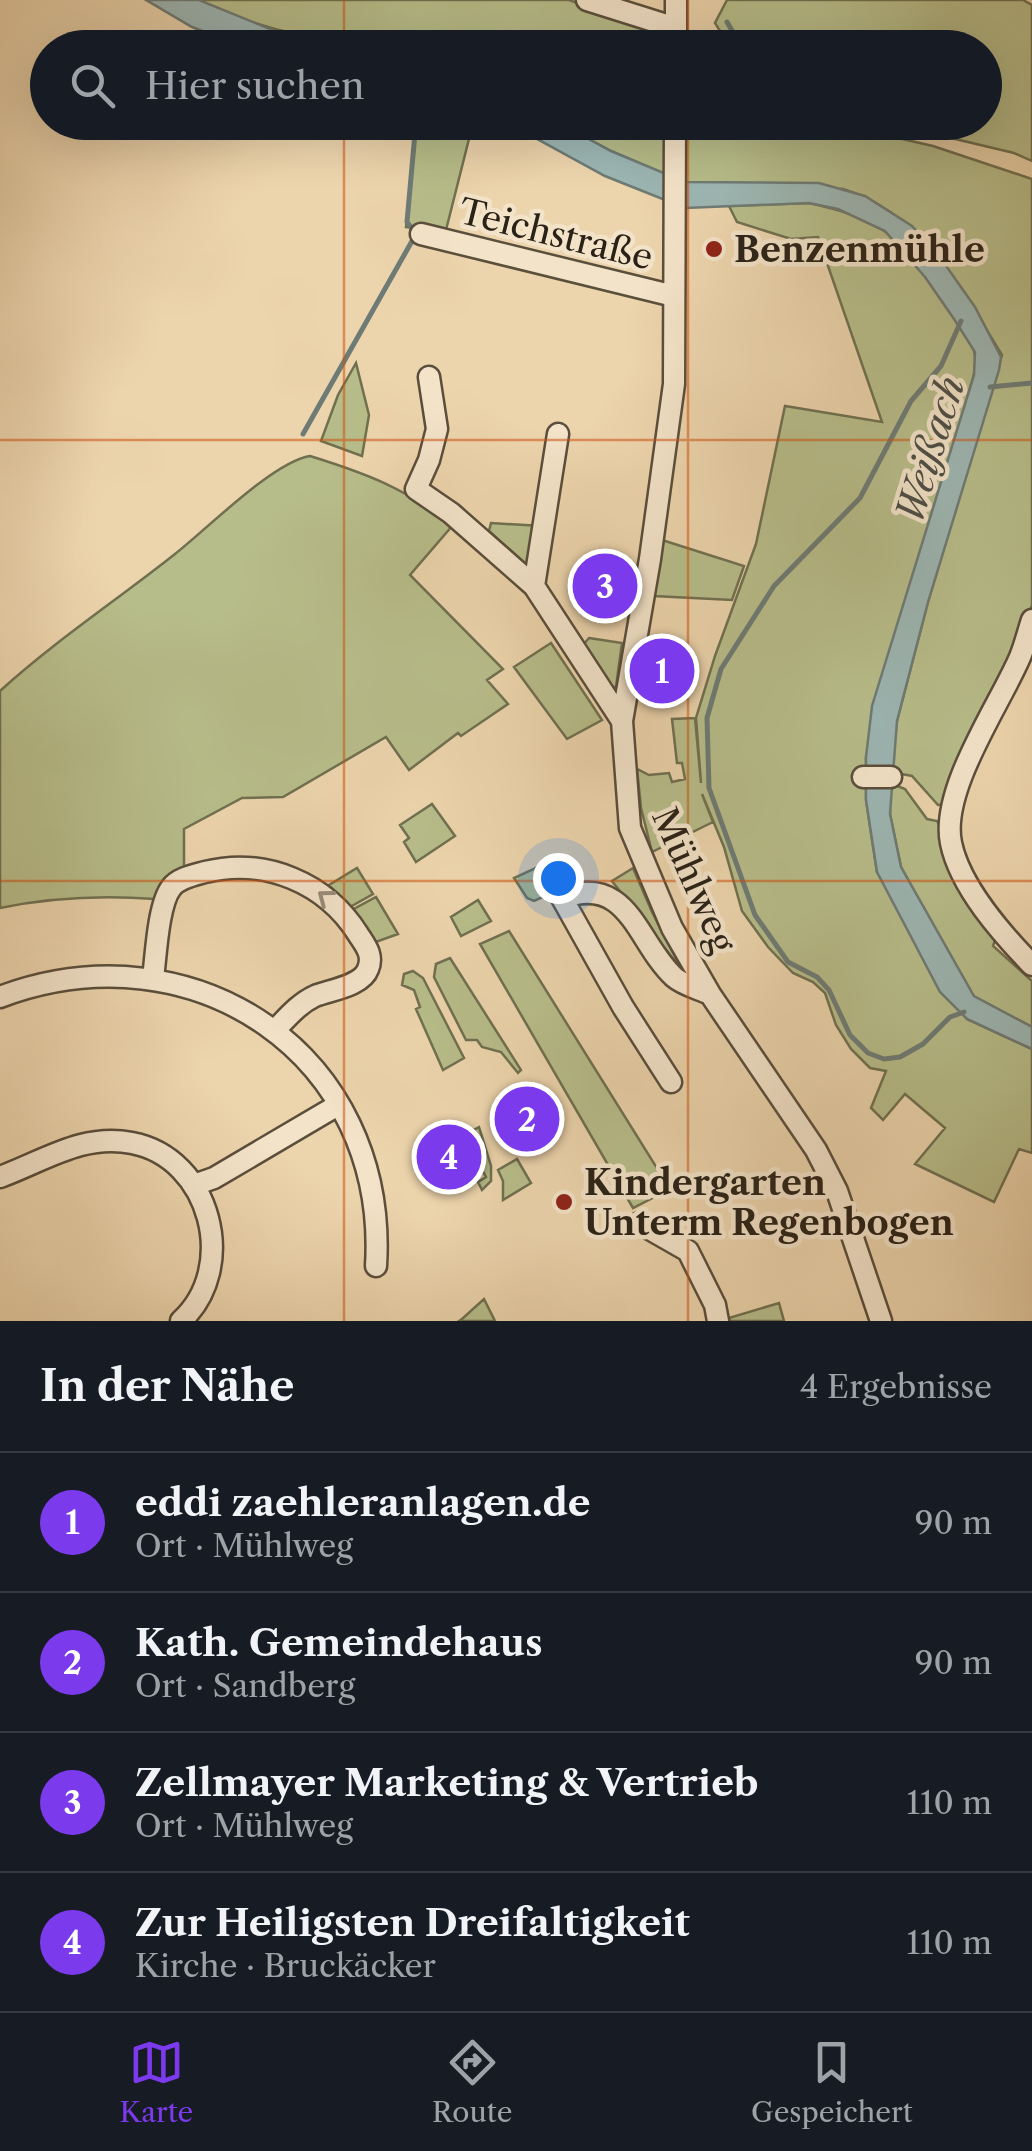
<!DOCTYPE html>
<html lang="de">
<head>
<meta charset="utf-8">
<style>
  :root { --surface:#171b24; --page:#20242c; --text:#f1f3f6; --muted:#9ea1a6; --line:#363941; --accent:#7c3aed }
  body { margin:0; font-family:"Libre Caslon Text",serif; background:var(--page); color:var(--text) }
  .you { position:absolute; left:558px; top:878px; width:35px; height:35px; margin:-25px; border:8px solid #fff; border-radius:50%; background:#1a73e8; box-shadow:0 0 0 15px #1a73e833 }
  .badge { display:grid; place-items:center; width:65px; height:65px; border-radius:50%; background:var(--accent); color:#fff; font-size:32px; font-weight:700 }
  .pin { position:absolute; translate:-50% -50%; border:5px solid #fff; box-shadow:0 2px 10px #0006 }
  .list { margin:0; padding:0; list-style:none }
  h2 { display:flex; justify-content:space-between; align-items:center; height:130px; margin:0; padding:0 40px; font-size:42px }
  h2 small { font-size:32px; font-weight:400; color:var(--muted) }
  .list li { display:grid; grid-template-columns:65px 1fr auto; gap:30px; align-items:center; box-sizing:border-box; height:140px; padding:0 40px; border-top:2px solid var(--line) }
  .list b { display:block; font-size:38px; white-space:nowrap }
  .list p { margin:0; font-size:32px; white-space:nowrap; color:var(--muted) }
  .list em { font-size:32px; font-style:normal; color:var(--muted) }
  .icon { flex:none; width:55px; height:55px; fill:none; stroke:currentColor; stroke-width:2; stroke-linecap:round; stroke-linejoin:round }
  .map { position:relative; flex:none; width:1032px; height:1321px; overflow:hidden }
  .search { position:absolute; background:var(--surface); box-shadow:0 10px 40px #0002; left:30px; right:30px; top:30px; height:110px; display:flex; align-items:center; gap:25px; box-sizing:border-box; padding:0 35px; border-radius:55px; color:var(--muted); font-size:38px }
  .sheet { height:690px; background:var(--surface) }
  nav { display:flex; justify-content:space-around; align-items:center; box-sizing:border-box; height:140px; border-top:2px solid var(--line); background:var(--surface); font-size:28px; color:var(--muted) }
  nav a { display:grid; justify-items:center; gap:5px }
  nav .on { color:var(--accent) }
  .map>svg:first-child { display:block }
  .green { fill:#b7bd8a; stroke:#707050; stroke-width:2.5 }
  .water { fill:#9cb6b3; stroke:#6e7b75; stroke-width:2.5 }
  .lines { fill:none; stroke-linecap:round; stroke-linejoin:round }
  .stream { stroke:#6e7b75; stroke-width:5 }
  .minor-casing { stroke:#5a4e3c; stroke-width:25 }
  .minor { stroke:#f3e3c9; stroke-width:20 }
  .oneway { stroke:#998c79 }
  .grid { fill:none; stroke:#cc510e; stroke-width:2.5; stroke-opacity:0.55 }
  .poi-dot { fill:#8f2418; stroke:#f3e3c9; stroke-width:4 }
  .labels { text-anchor:middle; dominant-baseline:central; stroke-width:9; stroke-linejoin:round; paint-order:stroke }
  .street-label { font-size:35px; fill:#2a2217; stroke:#f3e3c9 }
  .poi-label { font-size:35px; font-weight:bold; fill:#2a2217; stroke:#f3e3c9; text-anchor:start }
  .water-label { font-size:38px; font-style:italic; fill:#4c4e46; stroke:#f3e3c9 }
</style>
</head>
<body>
<div class="map">
<svg width="1032" height="1321" viewBox="0 0 1032 1321">
  <rect width="100%" height="100%" fill="#ecd4ac"/>
  <filter id="stains"><feTurbulence type="fractalNoise" baseFrequency=".002" numOctaves="4"/><feColorMatrix values="0 0 0 0 .2 0 0 0 0 .09 0 0 0 0 .02 0 0 0 .5 -.17"/></filter>
  <radialGradient id="worn" r=".72"><stop offset=".6" stop-color="#630" stop-opacity="0"/><stop offset="1" stop-color="#630" stop-opacity=".3"/></radialGradient>
  <path class="green" d="M 199,0 L 569,0 L 649,28 L 658,34 L 666,47 C 607,47 549,47 490,47 C 391,48 290,47 199,0 Z
    M 727,0 L 1023,0 L 1032,5 L 1032,161 L 1014,153 L 888,123 L 984,122 L 984,48 L 730,47 L 715,23 Z
    M 685,122 L 832,123 L 933,146 L 1032,179 L 1032,605 L 1015,653 L 947,804 L 938,805 L 912,776 L 891,772 L 897,721 L 928,602 L 1002,355 C 960,287 923,214 843,189 L 685,182 Z
    M 416,123 L 473,123 L 446,230 L 406,227 Z
    M 559,123 L 666,123 L 666,175 L 611,151 Z
    M 809,203 C 836,209 864,216 887,233 C 905,247 968,331 974,351 C 976,358 975,368 974,374 L 866,757 L 866,800 L 877,872 L 967,1019 L 1032,1049 L 1032,1153 L 1019,1149 L 994,1202 L 915,1164 L 945,1128 L 905,1094 L 883,1120 L 871,1108 L 886,1071 L 870,1068 L 851,1049 L 836,1025 L 825,993 L 813,982 L 793,973 L 768,947 L 742,911 L 724,847 L 702,794 L 713,822 L 652,852 L 641,808 L 637,769 L 649,775 L 669,773 L 672,782 L 685,779 L 682,763 L 677,763 L 672,719 L 695,718 L 701,783 L 696,718 L 715,656 L 756,544 L 785,406 L 882,422 L 818,237 L 791,239 L 737,222 L 729,206 Z
    M 356,363 L 369,415 L 362,456 L 321,441 L 338,395 Z
    M 310,456 C 368,474 404,488 453,525 L 410,575 L 503,669 L 487,680 L 508,704 L 461,736 L 458,733 L 409,770 L 386,737 L 283,797 L 242,798 L 184,829 L 184,869 L 155,899 C 101,895 53,897 0,908 L 0,691 C 55,641 117,600 175,554 C 207,529 273,462 310,456 Z
    M 491,523 L 541,526 L 528,566 L 489,531 Z
    M 662,540 L 744,566 L 732,600 L 654,596 Z
    M 589,638 L 622,643 L 616,687 L 610,687 L 583,645 Z
    M 551,643 L 602,720 L 567,739 L 514,667 Z
    M 890,783 L 905,789 L 927,819 L 937,821 L 997,935 L 993,946 L 1032,981 L 1032,1027 L 974,998 L 901,867 L 890,814 Z
    M 432,804 L 455,836 L 416,862 L 404,842 L 409,838 L 400,825 Z
    M 542,865 L 559,890 L 534,901 L 527,898 L 514,878 Z
    M 357,868 L 373,894 L 350,907 L 329,885 Z
    M 633,868 L 652,912 L 682,970 L 612,881 Z
    M 376,897 L 398,934 L 373,943 L 352,910 Z
    M 478,900 L 491,921 L 461,936 L 451,917 Z
    M 509,931 L 670,1189 L 633,1208 L 480,944 Z
    M 450,958 L 521,1070 L 518,1073 L 501,1052 L 482,1047 L 477,1040 L 466,1040 L 434,977 L 436,964 Z
    M 413,971 L 423,978 L 464,1058 L 443,1070 L 416,1009 L 420,1007 L 414,990 L 402,985 L 404,974 Z
    M 479,1127 L 491,1166 L 491,1181 L 482,1190 L 478,1182 L 486,1177 L 463,1136 Z
    M 517,1159 L 531,1183 L 503,1200 L 503,1181 L 498,1170 Z
    M 484,1299 L 495,1321 L 459,1321 L 462,1319 Z
    M 779,1303 L 784,1321 L 728,1321 L 729,1318 Z"/>
  <path class="water" d="M 146,0 L 199,0 L 275,31 L 306,38 L 403,47 L 243,47 L 192,27 Z
    M 508,123 L 559,123 L 611,151 L 685,182 L 819,183 L 865,196 L 912,226 L 942,260 L 975,307 L 1001,357 L 999,370 L 928,602 L 897,721 L 890,814 L 901,867 L 974,996 L 1032,1027 L 1032,1049 L 967,1019 L 940,992 L 877,872 L 866,800 L 866,757 L 872,706 L 974,375 L 975,352 L 954,319 L 925,277 L 885,231 L 838,209 L 809,203 L 685,208 L 605,176 Z"/>
  <g class="lines">
    <path class="stream" d="M 727,22 L 742,48
      M 961,321 L 941,366 L 911,401 L 860,498 L 774,586 L 721,669 L 707,718 L 709,788 L 755,915 L 788,962 L 817,977 L 829,990 L 850,1035 L 868,1053 L 884,1059 L 900,1057 L 923,1044 L 950,1017 L 964,1012
      M 990,387 L 1032,383
      M 303,434 L 416,234 L 407,222 L 416,122"/>
    <g class="minor-casing">
      <path id="minor" d="M 587,0 L 676,28
        M 676,48 L 676,0
        M 675,122 L 674,384 L 650,559 L 622,721 L 630,828 L 672,928 L 710,994 L 816,1150 L 837,1191 L 881,1321
        M 421,234 L 674,296
        M 429,377 L 437,429 L 429,460 L 416,489 L 451,513 L 534,586 L 622,721
        M 534,586 L 558,434
        M 1032,620 C 1028,632 1025,645 1020,657 C 999,706 940,790 951,843 C 960,887 1002,934 1032,965
        M 863,777 L 891,777
        M 153,978 C 156,956 158,905 171,888 C 178,878 194,875 205,872 C 265,857 326,883 358,934 C 365,945 374,955 368,969 C 362,986 330,990 315,996 C 298,1004 287,1018 274,1031
        M 0,997 C 194,924 389,1055 376,1266
        M 671,1082 L 623,1007 L 562,898 C 629,873 637,943 674,977 C 683,985 699,989 710,994
        M 0,1177 C 44,1161 83,1133 132,1143 C 211,1158 239,1268 181,1321
        M 194,1185 L 214,1178 L 338,1105
        M 639,1223 L 688,1251 L 715,1305 L 718,1321"/>
    </g>
    <use href="#minor" class="minor"/>
  </g>
  <defs><path id="oneway-chevron" d="M-2-3.5L2.5 0L-2 3.5" fill="none" stroke-width="1.6" stroke-linecap="round" stroke-linejoin="round" transform="scale(2.5)"/></defs>
  <use class="oneway" href="#oneway-chevron" transform="translate(325 897) rotate(-143)"/>
  <path class="grid" d="M 344,0 L 344,48M 688,0 L 688,48M 344,122 L 344,1321M 688,122 L 688,1321M 0,440 L 1032,440M 0,881 L 1032,881"/>
  <g class="poi-dot">
    <circle cx="714" cy="249" r="10"/>
    <circle cx="564" cy="1202" r="10"/>
  </g>
  <g class="labels">
    <g class="street-label">
      <text transform="translate(556 234) rotate(14)">Teichstraße</text>
      <text transform="translate(694 880) rotate(66)">Mühlweg</text>
    </g>
    <g class="poi-label">
      <text x="734" y="249">Benzenmühle</text>
      <text x="584" y="1182">Kindergarten<tspan x="584" dy="40">Unterm Regenbogen</tspan></text>
    </g>
    <g class="water-label">
      <text transform="translate(930 450) rotate(-73)">Weißach</text>
    </g>
  </g>
  <rect width="100%" height="100%" filter="url(#stains)"/>
  <rect width="100%" height="100%" fill="url(#worn)"/>
</svg>
<div class="you"></div>
<div class="pin badge" style="left:662px;top:671px">1</div>
<div class="pin badge" style="left:527px;top:1119px">2</div>
<div class="pin badge" style="left:605px;top:586px">3</div>
<div class="pin badge" style="left:449px;top:1157px">4</div>
<div class="search"><svg class="icon" aria-label="search" viewBox="0 0 24 24"><circle cx="10" cy="10" r="6"/><path d="M15 15l6 6"/></svg>Hier suchen</div>
</div>
<section class="sheet">
<h2>In der Nähe<small>4 Ergebnisse</small></h2>
<ul class="list">
<li><span class="badge">1</span><div><b>eddi zaehleranlagen.de</b><p>Ort · Mühlweg</p></div><em>90 m</em></li>
<li><span class="badge">2</span><div><b>Kath. Gemeindehaus</b><p>Ort · Sandberg</p></div><em>90 m</em></li>
<li><span class="badge">3</span><div><b>Zellmayer Marketing &amp; Vertrieb</b><p>Ort · Mühlweg</p></div><em>110 m</em></li>
<li><span class="badge">4</span><div><b>Zur Heiligsten Dreifaltigkeit</b><p>Kirche · Bruckäcker</p></div><em>110 m</em></li>
</ul>
</section>
<nav>
<a class="on"><svg class="icon" aria-label="map" viewBox="0 0 24 24"><path d="M3 6l6-2 6 2 6-2v14l-6 2-6-2-6 2zM9 4v14M15 6v14"/></svg>Karte</a>
<a><svg class="icon" aria-label="directions" viewBox="0 0 24 24"><path d="M12 3l9 9-9 9-9-9zM9 14v-3h6M13 9l2 2-2 2"/></svg>Route</a>
<a><svg class="icon" aria-label="saved" viewBox="0 0 24 24"><path d="M7 4h10v16l-5-4-5 4z"/></svg>Gespeichert</a>
</nav>
</body>
</html>
